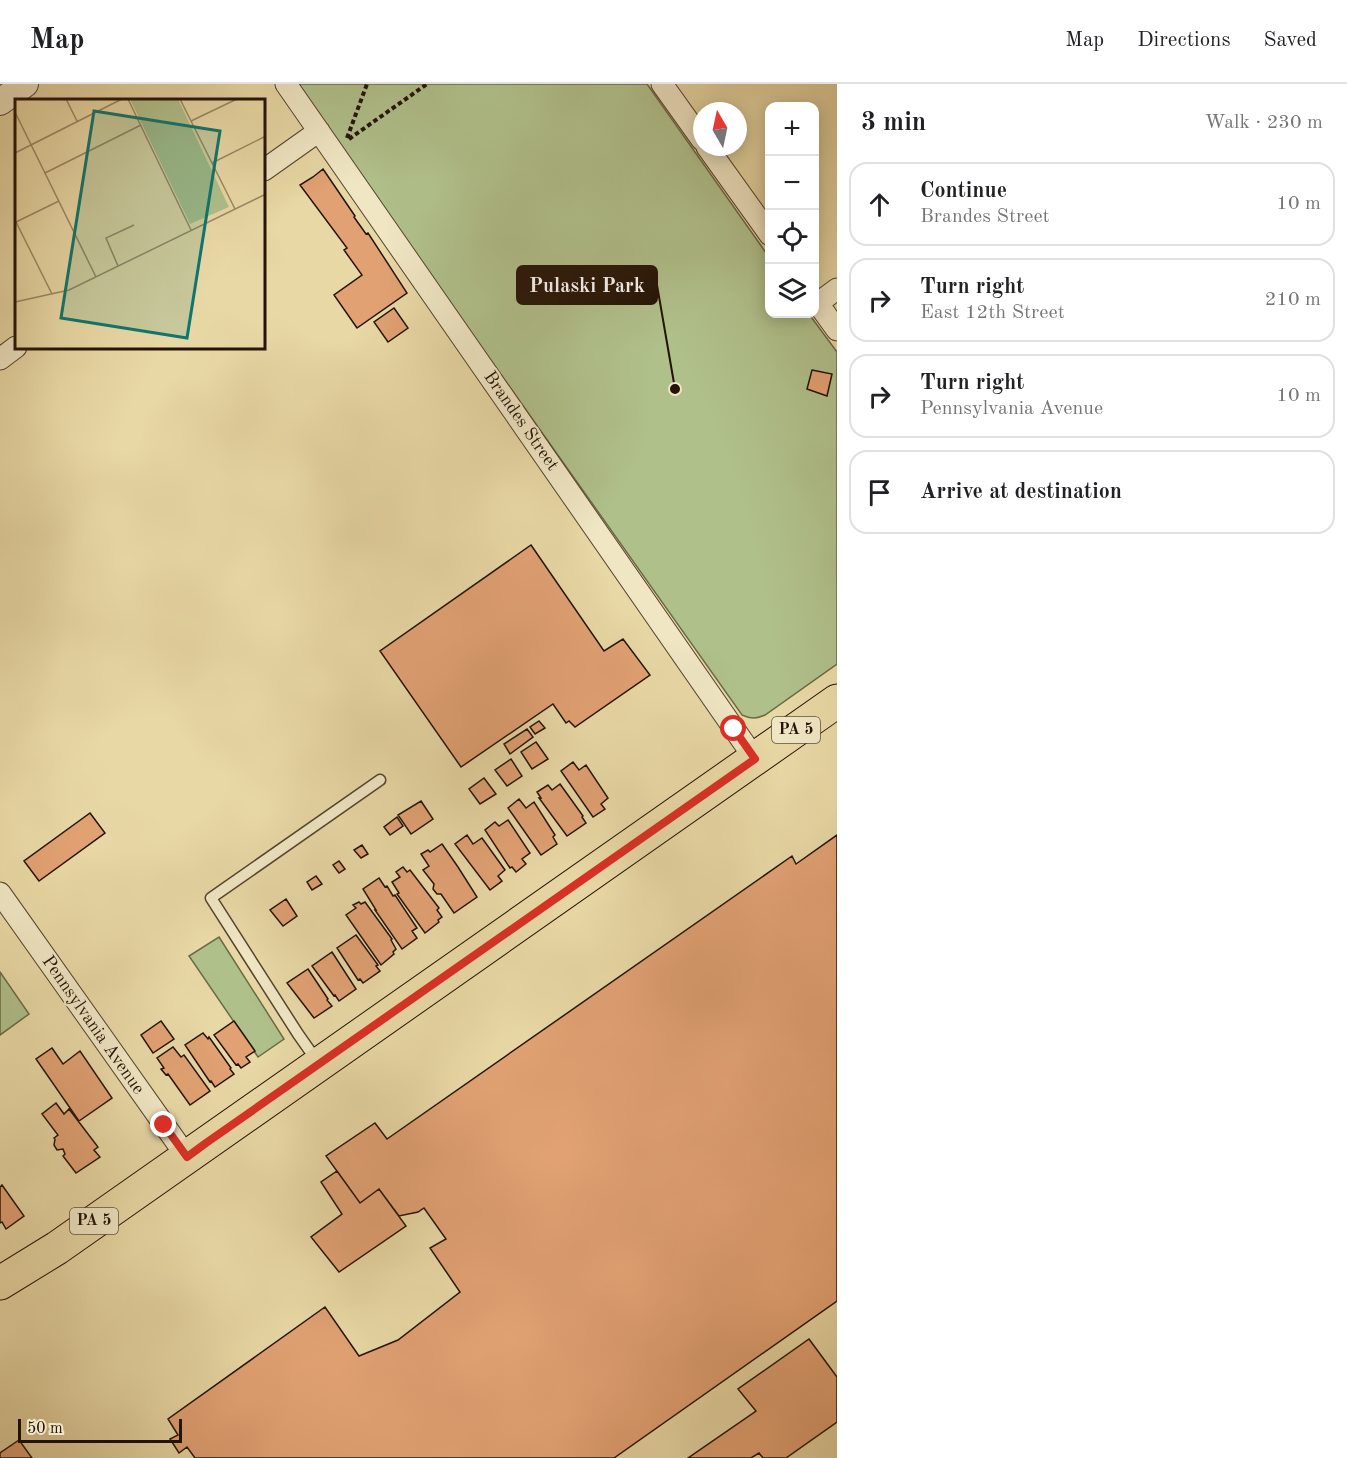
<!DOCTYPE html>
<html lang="en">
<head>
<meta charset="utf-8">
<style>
  :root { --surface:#fff; --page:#f2f2f2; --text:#202124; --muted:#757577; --line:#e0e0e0 }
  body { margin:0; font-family:"Old Standard TT",serif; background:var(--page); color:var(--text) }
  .controls { position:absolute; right:18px; top:18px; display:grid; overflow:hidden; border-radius:12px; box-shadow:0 3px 15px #0003 }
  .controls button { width:54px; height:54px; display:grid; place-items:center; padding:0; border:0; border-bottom:2px solid var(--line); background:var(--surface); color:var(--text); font:30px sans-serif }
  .compass { position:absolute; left:693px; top:18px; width:54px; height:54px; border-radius:50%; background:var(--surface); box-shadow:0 3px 15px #0003; rotate:351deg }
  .scale { position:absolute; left:18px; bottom:15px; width:164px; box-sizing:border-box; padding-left:6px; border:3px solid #241306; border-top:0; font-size:16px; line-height:21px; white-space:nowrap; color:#241306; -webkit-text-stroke:4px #f0e6c4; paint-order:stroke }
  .stop { position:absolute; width:18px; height:18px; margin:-14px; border:4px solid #d93025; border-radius:50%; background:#fff }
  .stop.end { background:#d93025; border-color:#fff; box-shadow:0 2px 6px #0008 }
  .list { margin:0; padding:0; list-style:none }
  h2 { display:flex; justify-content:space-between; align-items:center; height:78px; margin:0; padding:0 24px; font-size:26px }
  h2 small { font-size:20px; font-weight:400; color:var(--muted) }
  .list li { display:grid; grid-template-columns:39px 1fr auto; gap:18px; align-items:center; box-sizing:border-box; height:84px; margin:0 12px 12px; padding:0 12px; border:2px solid var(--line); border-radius:18px }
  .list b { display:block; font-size:22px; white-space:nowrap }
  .list p { margin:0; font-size:20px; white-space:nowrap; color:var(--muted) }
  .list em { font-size:20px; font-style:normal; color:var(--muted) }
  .icon { flex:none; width:33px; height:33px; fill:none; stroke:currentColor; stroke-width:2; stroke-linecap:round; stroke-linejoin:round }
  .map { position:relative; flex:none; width:837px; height:1374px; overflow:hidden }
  header { display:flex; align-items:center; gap:36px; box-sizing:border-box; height:84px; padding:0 30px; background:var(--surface); border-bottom:2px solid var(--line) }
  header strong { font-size:28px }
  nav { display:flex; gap:33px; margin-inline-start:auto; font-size:21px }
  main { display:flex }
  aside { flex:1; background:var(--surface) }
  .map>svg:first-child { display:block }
  .green { fill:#b0c08b; stroke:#6a6a48; stroke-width:1.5 }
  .building { fill:#e1a173; stroke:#241306; stroke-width:1.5 }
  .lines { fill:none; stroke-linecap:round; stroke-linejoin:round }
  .service-casing { stroke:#55442e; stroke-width:13 }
  .minor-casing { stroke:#55442e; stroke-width:23 }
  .tertiary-casing { stroke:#55442e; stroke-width:28 }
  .primary-casing { stroke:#241306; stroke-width:35 }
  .path { stroke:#241306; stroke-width:4; stroke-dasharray:4.5 3; stroke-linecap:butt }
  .service { stroke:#f0e6c4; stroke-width:10 }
  .minor { stroke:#f0e6c4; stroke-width:21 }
  .tertiary { stroke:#f0e6c4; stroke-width:26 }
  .primary { stroke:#e8d8a5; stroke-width:33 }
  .route { stroke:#d93025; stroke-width:8 }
  .labels { text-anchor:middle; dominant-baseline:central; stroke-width:4.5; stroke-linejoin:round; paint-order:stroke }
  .shield { fill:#f0e6c4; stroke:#61523f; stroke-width:1.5 }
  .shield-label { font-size:16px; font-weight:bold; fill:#241306 }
  .street-label { font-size:18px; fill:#241306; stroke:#f0e6c4 }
  .inset-road { fill:none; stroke:#9a8965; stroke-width:1.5 }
  .view { fill:#0f766e; fill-opacity:0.15; stroke:#0f766e; stroke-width:3 }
  .inset-edge { fill:none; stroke:#241306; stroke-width:3 }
  .leader { fill:none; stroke:#241306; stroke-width:2 }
  .callout-dot { fill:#241306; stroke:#f0e6c4; stroke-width:2 }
  .callout { fill:#241306; stroke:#241306; stroke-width:2 }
  .callout-label { font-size:20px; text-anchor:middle; font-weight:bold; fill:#fff }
</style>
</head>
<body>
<header>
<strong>Map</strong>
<nav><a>Map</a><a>Directions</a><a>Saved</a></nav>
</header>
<main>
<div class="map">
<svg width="837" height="1374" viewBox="0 0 837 1374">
  <rect width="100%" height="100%" fill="#e8d8a5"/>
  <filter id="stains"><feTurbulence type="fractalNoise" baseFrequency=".00333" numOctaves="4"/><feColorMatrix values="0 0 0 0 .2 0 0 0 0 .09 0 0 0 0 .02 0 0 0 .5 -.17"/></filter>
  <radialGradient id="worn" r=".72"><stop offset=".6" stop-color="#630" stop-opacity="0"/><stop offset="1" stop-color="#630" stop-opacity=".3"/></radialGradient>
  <path class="green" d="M 297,0 L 647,0 L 769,173 L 770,230 L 809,230 L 837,268 L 837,580 L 765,631 C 756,635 751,635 742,631 L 390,134 Z
    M 219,853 L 284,955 L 258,973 L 189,872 Z
    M 0,888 L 29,930 L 0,951 Z"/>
  <path class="building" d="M 323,85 L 355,132 L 354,133 L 366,150 L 368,149 L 407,209 L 357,244 L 334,211 L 362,191 L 344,166 L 347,164 L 300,101 L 313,93 Z
    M 394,224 L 408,244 L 388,258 L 374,238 Z
    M 812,286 L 832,290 L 827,312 L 807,305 Z
    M 531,461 L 604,567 L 623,555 L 650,591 L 575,643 L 569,637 L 566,639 L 553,620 L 461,683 L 380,567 Z
    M 539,637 L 545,644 L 535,650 L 530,643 Z
    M 527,645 L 533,653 L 510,670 L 504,660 Z
    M 536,658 L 548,675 L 532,685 L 521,668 Z
    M 511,675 L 522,692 L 507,702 L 495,686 Z
    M 573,678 L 579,686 L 586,681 L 608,714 L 601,720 L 605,725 L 593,733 L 561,687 Z
    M 484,694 L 496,710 L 480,720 L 469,705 Z
    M 560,700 L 583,732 L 582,733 L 586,739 L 567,752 L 539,714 L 541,714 L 537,708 L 548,701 L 552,706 Z
    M 519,715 L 526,724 L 534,718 L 555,751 L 553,753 L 557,760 L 541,771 L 508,724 Z
    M 421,717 L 433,735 L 411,750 L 398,731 Z
    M 90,729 L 105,749 L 39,797 L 24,777 Z
    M 397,733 L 403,742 L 390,751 L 384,743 Z
    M 508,736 L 530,769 L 522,775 L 526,780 L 516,788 L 512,783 L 510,784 L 485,746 L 495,738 L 499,742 Z
    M 467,751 L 473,760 L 482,754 L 505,786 L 498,792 L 502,797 L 490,806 L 455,760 Z
    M 837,751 L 837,1217 L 614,1374 L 195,1374 L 187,1363 L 179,1369 L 170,1355 L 178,1351 L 168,1335 L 325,1223 L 359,1272 L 398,1256 L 460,1208 L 430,1164 L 446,1155 L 424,1124 L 418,1128 L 399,1132 L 379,1105 L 360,1119 L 326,1072 L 375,1039 L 387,1055 L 792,772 L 796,780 Z
    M 442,760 L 458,783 L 477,813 L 454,829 L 441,810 L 437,810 L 433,805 L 434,800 L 423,786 L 429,782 L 421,770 L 428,766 L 430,768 Z
    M 362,761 L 368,770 L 361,774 L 354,766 Z
    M 339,777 L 345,785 L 339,789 L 333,781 Z
    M 403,783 L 407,788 L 410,786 L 439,824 L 437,826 L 442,833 L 438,836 L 439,838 L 425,849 L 397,810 L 399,809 L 392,798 L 400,793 L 396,788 Z
    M 316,792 L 322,800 L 312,806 L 307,798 Z
    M 379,794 L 385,803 L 387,802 L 393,812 L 395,811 L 417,844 L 412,847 L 417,854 L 402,865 L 375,826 L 376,826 L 363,805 Z
    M 286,815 L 297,832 L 283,842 L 270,826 Z
    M 359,818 L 361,820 L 365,818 L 392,855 L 391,856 L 396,865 L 393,868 L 394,870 L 381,881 L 346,831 L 356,824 L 353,821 Z
    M 356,851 L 378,881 L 376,882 L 380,887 L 363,899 L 360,895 L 358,896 L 337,864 Z
    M 332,868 L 356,905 L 339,917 L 335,911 L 334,912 L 312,882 Z
    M 308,885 L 328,915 L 327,916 L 332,922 L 314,934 L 287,899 Z
    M 161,937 L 174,955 L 153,969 L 141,951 Z
    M 234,937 L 255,967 L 246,973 L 250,978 L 241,984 L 238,980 L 236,981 L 214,951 Z
    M 203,949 L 208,955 L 209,953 L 231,984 L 230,985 L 234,990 L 215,1003 L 211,997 L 210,998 L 185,961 Z
    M 173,963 L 181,973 L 184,971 L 210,1007 L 190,1021 L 168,990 L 166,991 L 161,985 L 164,984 L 157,974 Z
    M 52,964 L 63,980 L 80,967 L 112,1014 L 79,1037 L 36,975 Z
    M 56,1019 L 64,1030 L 69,1025 L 98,1063 L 94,1066 L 100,1073 L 76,1089 L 63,1072 L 65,1070 L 63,1065 L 57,1066 L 54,1061 L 55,1055 L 54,1054 L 58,1051 L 42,1030 Z
    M 337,1087 L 360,1119 L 379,1105 L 406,1142 L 339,1188 L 311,1153 L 342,1130 L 321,1098 Z
    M 2,1101 L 24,1132 L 6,1145 L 2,1138 L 0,1139 L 0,1103 Z
    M 809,1255 L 837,1293 L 837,1338 L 786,1374 L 763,1374 L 759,1369 L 751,1374 L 688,1374 L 756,1327 L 738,1305 Z
    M 19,1356 L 32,1374 L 0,1374 L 0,1369 Z"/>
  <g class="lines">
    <g class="service-casing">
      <path id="service" d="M 317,977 L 298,950 L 211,814 L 380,696"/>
    </g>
    <g class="minor-casing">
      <path id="minor" d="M 286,0 L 755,675
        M 662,0 L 702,56
        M 707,63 L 770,151
        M 264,86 L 319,47
        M 814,214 L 837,246
        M 818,219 L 837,205
        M 0,275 L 16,263
        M 0,809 L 187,1073"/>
    </g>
    <g class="tertiary-casing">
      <path id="tertiary" d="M 0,18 L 25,0"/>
    </g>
    <g class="primary-casing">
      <path id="primary" d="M 0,1199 L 57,1164 L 837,617"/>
    </g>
    <path class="path" d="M 347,54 L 367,0
      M 349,55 L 427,0"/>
    <use href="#service" class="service"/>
    <use href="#minor" class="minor"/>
    <use href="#tertiary" class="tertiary"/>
    <use href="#primary" class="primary"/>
  </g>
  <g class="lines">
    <path class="route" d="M 164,1041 L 187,1073 L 206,1059 L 755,675 L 734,645"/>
  </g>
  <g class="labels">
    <g class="shield">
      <rect x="772" y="633" width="48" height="26" rx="4.5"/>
      <rect x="70" y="1124" width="48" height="26" rx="4.5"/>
    </g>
    <g class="shield-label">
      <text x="796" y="646">PA 5</text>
      <text x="94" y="1137">PA 5</text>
    </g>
    <g class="street-label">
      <text transform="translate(521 337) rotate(55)">Brandes Street</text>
      <text transform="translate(93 941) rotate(55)">Pennsylvania Avenue</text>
    </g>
  </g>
  <g transform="translate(15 15)">
    <rect width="250" height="250" fill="#e8d8a5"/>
    <path d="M 115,0 L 163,0 L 214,108 L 175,125 Z" fill="#b0c08b"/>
    <path class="inset-road" d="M 51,0 L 62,22M 113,0 L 176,131M 165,0 L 220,110M 0,13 L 81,178M 176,22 L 222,0M 0,54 L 107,0M 197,64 L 251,37M 30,74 L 126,26M 1,123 L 37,195M 1,123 L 44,102M 103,167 L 91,139 L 119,126M 0,203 L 54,191 L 251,95"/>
    <path class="view" d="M 79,12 L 205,32 L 172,239 L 46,219 Z"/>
    <rect width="250" height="250" class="inset-edge"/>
  </g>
  <path class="leader" d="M675 305L657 201"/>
  <circle class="callout-dot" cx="675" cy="305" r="6"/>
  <rect class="callout" x="517" y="182" width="140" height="38" rx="6"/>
  <g class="callout-label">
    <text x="587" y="208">Pulaski Park</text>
  </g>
  <rect width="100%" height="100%" filter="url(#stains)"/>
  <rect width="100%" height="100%" fill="url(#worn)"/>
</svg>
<div class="controls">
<button>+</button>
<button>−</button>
<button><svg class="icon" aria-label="locate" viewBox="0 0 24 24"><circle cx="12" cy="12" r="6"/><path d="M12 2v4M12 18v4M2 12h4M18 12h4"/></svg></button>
<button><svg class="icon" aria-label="layers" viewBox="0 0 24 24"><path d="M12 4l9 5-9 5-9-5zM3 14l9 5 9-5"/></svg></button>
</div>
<svg class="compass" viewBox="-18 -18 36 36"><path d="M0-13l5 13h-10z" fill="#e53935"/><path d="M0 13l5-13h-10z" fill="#757577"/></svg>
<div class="scale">50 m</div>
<div class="stop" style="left:734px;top:645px"></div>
<div class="stop end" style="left:164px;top:1041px"></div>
</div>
<aside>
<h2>3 min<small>Walk · 230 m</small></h2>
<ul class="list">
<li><svg class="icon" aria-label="ahead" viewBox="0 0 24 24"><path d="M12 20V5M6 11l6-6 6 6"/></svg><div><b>Continue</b><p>Brandes Street</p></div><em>10 m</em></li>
<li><svg class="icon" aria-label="right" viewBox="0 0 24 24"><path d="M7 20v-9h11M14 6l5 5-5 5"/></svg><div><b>Turn right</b><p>East 12th Street</p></div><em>210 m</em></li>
<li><svg class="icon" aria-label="right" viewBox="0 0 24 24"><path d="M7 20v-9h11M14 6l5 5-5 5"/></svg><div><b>Turn right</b><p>Pennsylvania Avenue</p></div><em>10 m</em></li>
<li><svg class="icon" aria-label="arrive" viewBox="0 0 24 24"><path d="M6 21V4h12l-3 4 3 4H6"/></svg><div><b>Arrive at destination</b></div></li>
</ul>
</aside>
</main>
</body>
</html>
